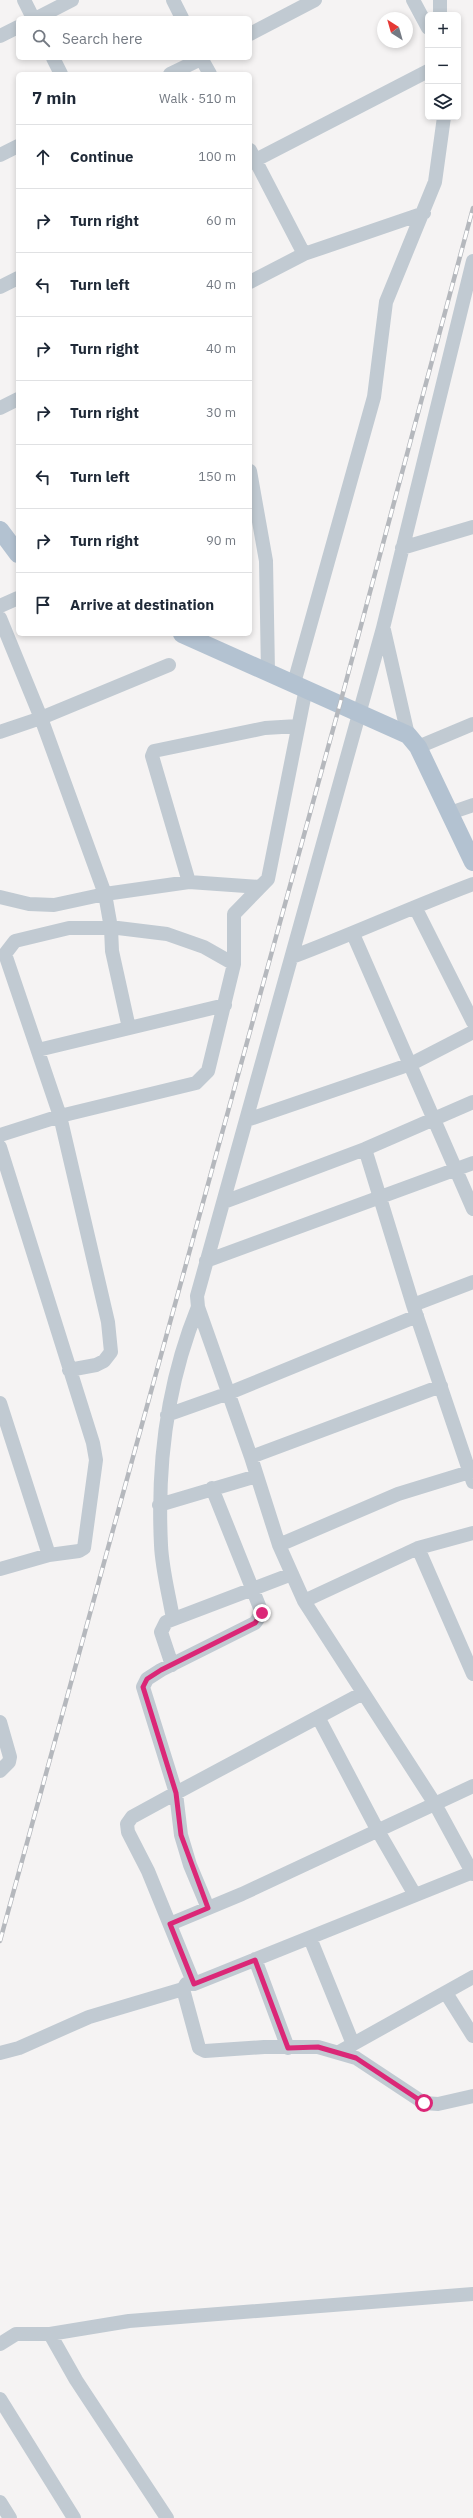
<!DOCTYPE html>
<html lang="en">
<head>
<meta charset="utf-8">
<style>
  :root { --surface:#fff; --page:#f2f2f3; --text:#1f2937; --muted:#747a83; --line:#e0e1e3 }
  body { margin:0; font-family:"IBM Plex Sans",sans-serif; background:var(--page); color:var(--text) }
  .controls { position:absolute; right:12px; top:12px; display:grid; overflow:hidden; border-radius:6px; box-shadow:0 2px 6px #0003 }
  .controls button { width:36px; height:36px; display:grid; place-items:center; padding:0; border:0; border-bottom:1px solid var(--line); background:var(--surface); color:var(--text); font:20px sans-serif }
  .compass { position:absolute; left:377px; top:12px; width:36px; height:36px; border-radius:50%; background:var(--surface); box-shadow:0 2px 6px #0003; rotate:323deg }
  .stop { position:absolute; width:12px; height:12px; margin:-9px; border:3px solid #db2777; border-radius:50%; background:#fff }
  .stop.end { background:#db2777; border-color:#fff; box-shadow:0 1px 4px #0008 }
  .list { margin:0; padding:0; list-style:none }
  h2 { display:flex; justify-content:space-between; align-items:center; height:52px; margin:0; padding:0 16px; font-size:17px }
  h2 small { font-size:13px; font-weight:400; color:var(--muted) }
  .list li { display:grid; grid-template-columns:26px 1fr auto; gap:12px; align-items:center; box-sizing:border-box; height:64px; padding:0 16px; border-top:1px solid var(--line) }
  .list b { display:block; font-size:15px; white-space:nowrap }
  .list em { font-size:13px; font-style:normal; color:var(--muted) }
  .icon { flex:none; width:22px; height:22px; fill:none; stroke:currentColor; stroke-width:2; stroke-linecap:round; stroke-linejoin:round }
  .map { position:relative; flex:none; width:473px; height:2518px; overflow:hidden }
  .search { position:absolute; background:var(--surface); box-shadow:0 2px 6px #0003; left:16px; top:16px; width:236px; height:44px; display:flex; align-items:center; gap:10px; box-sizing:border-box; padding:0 14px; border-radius:6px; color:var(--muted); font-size:15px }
  .panel { position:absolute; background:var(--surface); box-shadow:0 2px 6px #0003; left:16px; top:72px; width:236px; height:564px; border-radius:6px }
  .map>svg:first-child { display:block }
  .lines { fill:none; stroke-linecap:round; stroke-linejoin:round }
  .minor { stroke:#c1cad2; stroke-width:14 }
  .major { stroke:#b3c2d1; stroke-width:18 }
  .rail-casing { stroke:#b5b8bd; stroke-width:4.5 }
  .rail { stroke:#fff; stroke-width:3; stroke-dasharray:9; stroke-linecap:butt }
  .route { stroke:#db2777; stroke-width:5 }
</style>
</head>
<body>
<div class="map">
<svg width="473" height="2518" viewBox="0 0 473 2518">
  <rect width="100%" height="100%" fill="#f5f3f3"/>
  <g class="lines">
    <path class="minor" d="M 24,0 L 33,18
      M 173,0 L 182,18
      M 413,0 L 428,28
      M 440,0 L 440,15
      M 37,18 L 72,0
      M 250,34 L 315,0
      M 0,36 L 18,27
      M 53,58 L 61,74
      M 201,58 L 210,74
      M 170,74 L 203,58
      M 250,150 L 304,254
      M 0,155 L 18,146
      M 250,163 L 428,71
      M 473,261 L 383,628 L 197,1296 L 198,1307 L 251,1457 L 279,1545 L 304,1601 L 435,1804 L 473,1874
      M 250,282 L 304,254 L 424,213
      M 0,287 L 18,278
      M 0,408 L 18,399
      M 250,471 L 266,561 L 268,672
      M 402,548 L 473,527
      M 0,606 L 18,598
      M 0,618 L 41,718 L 105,894 L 111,928 L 112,951 L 129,1028
      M 384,630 L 408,735
      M 294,683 L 374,397 L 386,302 L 435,182 L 444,117
      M 0,732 L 41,718 L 169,665
      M 418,747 L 473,724
      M 450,813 L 473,805
      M 189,882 L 152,756 L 154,751 L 265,728 L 298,726
      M 0,897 L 29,904 L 54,905 L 105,894 L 189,882 L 260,887
      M 415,907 L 473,1022
      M 353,934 L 473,1209
      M 292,957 C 353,934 412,907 473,884
      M 234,964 L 234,914 L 268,879 L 306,688
      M 38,1050 L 225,1005
      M 247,1120 L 411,1064 L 473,1032
      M 0,1135 L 60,1116 L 196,1083 L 208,1071 L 234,964 L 204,947 L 167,934 L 118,928 L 69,928 L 15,941 L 5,954 L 60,1116 L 108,1322 L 111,1352 L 104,1361 L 96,1365 L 69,1370
      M 0,1147 L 93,1443 L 96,1460 L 84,1548 L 79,1551 L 49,1555 L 0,1569
      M 365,1149 L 413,1305 L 473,1482
      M 224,1202 L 365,1149 L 473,1102
      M 206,1261 L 473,1163
      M 413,1305 L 473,1282
      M 0,1403 L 49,1555
      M 167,1415 L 229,1393 L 417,1316
      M 251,1457 L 441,1386
      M 159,1505 L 257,1476
      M 279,1545 L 398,1494 L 473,1471
      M 418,1548 L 473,1674
      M 304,1601 L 418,1548 L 473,1533
      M 173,1619 C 169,1595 162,1569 161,1545 C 157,1464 167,1383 198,1307
      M 172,1665 L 161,1632 L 166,1622 L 292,1574
      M 318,1717 L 378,1831 L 415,1895
      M 0,1722 L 10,1757 L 9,1762 L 0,1771
      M 473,1872 L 194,1984 L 186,1984 L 183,1989 L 199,2048 L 205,2051 L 264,2047 L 318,2047 L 356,2058 L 424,2103 L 438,2104 L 473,2096
      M 208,1908 L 190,1865 L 181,1835 L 176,1793 L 143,1687 L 147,1679 L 161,1670 L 255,1623 L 262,1613 L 212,1488
      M 170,1924 L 242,1894 L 473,1786
      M 310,1938 L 353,2044
      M 255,1959 L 288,2048
      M 194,1984 L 148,1871 L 128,1832 L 127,1824 L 132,1817 L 176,1793 L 363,1693
      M 446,1993 L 473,2036
      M 339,2052 L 473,1977
      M 0,2053 L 19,2048 L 89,2017 L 183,1989
      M 50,2334 L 76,2380 L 167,2518
      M 0,2344 L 16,2334 L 50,2334 L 129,2321 L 473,2294
      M 0,2399 L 74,2518
      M 0,2502 L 10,2518"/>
    <path class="major" d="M 0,530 L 18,554
      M 182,634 L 408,735 L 418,747 L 473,862"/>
    <g class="rail-casing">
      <path id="rail" d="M 0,1941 L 340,704 L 473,208"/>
    </g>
    <use href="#rail" class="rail"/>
  </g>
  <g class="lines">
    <path class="route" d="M 262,1613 L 255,1623 L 161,1670 L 147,1679 L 143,1687 L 176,1793 L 181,1835 L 208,1908 L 170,1924 L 194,1984 L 255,1960 L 288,2048 L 318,2047 L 356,2058 L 424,2103"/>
  </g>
</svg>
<div class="controls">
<button>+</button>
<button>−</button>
<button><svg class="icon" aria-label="layers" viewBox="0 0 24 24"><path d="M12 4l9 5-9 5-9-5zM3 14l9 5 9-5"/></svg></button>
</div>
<svg class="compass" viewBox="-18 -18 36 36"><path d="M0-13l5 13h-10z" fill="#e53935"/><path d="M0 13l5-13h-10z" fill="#747a83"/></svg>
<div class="stop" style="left:424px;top:2103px"></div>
<div class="stop end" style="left:262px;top:1613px"></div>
<div class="search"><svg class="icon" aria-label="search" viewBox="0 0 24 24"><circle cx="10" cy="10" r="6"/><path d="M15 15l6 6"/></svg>Search here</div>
<section class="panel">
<h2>7 min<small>Walk · 510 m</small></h2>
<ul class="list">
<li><svg class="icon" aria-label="ahead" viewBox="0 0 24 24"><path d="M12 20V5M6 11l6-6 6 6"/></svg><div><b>Continue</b></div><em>100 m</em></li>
<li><svg class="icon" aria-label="right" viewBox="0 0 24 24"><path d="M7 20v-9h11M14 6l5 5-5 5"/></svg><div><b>Turn right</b></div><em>60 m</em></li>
<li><svg class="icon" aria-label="left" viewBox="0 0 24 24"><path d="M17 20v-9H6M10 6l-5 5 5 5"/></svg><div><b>Turn left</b></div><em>40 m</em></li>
<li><svg class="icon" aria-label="right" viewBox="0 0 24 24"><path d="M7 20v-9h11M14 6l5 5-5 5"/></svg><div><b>Turn right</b></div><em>40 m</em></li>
<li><svg class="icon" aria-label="right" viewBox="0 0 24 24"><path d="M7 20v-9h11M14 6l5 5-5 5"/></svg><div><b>Turn right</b></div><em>30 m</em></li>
<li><svg class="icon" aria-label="left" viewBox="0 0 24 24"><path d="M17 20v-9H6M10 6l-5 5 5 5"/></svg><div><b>Turn left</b></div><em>150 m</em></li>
<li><svg class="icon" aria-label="right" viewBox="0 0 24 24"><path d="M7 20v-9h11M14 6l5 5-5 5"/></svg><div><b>Turn right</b></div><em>90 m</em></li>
<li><svg class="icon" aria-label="arrive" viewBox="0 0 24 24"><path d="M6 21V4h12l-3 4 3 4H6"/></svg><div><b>Arrive at destination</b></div></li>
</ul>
</section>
</div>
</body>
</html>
